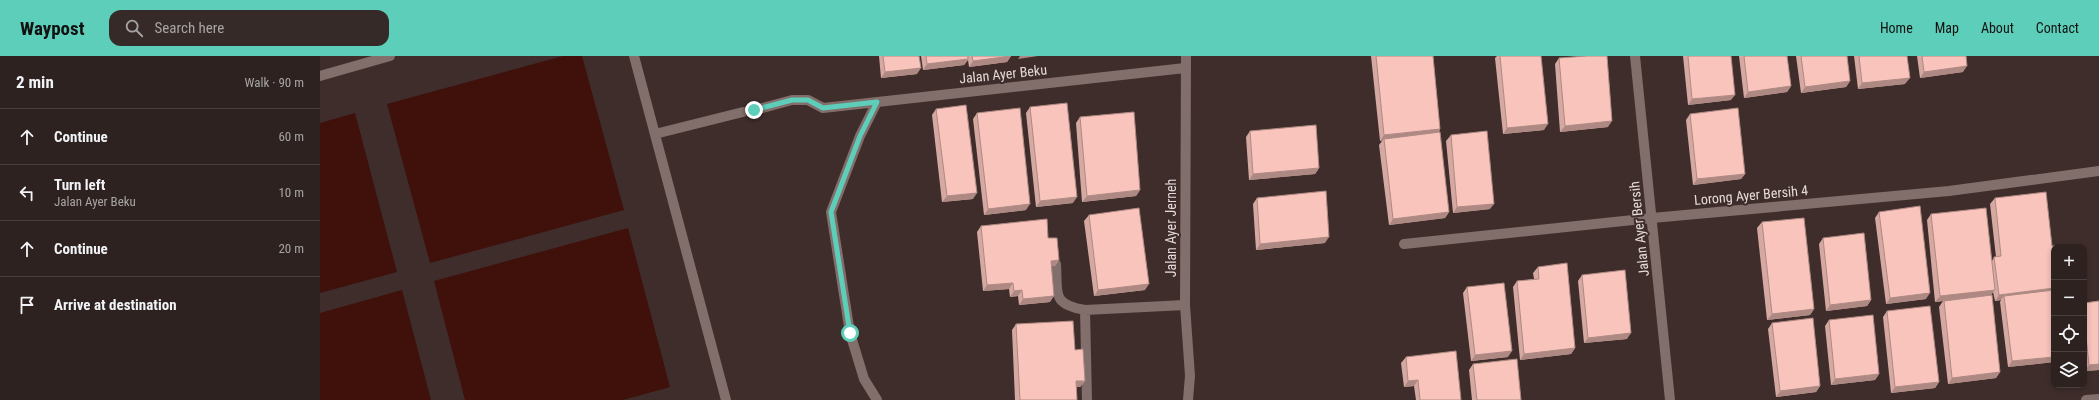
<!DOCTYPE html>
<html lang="en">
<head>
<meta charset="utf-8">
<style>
  :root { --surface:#2e2220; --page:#362a29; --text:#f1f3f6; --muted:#a7a4a5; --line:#493f3e; --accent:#5dceb9 }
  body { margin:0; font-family:"Roboto Condensed",sans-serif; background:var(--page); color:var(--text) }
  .controls { position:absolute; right:12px; bottom:12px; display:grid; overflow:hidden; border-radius:8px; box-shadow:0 2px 6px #0003 }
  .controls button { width:36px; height:36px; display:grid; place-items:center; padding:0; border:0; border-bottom:1px solid var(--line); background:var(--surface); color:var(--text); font:20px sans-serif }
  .stop { position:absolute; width:12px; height:12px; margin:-9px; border:3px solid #5dceb9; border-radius:50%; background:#fff }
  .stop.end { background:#5dceb9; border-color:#fff; box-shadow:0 1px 4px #0008 }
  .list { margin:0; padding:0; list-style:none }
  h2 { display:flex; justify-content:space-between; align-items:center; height:52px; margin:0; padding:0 16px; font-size:17px }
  h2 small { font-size:13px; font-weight:400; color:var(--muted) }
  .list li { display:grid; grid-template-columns:26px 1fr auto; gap:12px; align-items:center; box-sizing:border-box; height:56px; padding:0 16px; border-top:1px solid var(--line) }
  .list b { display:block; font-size:15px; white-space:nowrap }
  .list p { margin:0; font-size:13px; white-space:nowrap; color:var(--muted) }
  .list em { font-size:13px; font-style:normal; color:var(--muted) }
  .icon { flex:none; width:22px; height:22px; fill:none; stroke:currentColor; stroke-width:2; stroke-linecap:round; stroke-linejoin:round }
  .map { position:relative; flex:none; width:1779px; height:344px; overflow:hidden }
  header { display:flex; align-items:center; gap:24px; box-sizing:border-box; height:56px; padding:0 20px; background:var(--accent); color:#111 }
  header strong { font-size:19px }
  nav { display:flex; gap:22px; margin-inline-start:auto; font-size:14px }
  .search { width:280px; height:36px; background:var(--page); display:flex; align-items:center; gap:10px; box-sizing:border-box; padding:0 14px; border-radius:12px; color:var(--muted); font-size:15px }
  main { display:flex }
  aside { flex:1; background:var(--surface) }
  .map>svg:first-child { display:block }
  .water { fill:#40100b }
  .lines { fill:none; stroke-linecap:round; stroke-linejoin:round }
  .minor { stroke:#826e6b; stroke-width:10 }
  .wall { fill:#d5a9a1 }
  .shaded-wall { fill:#ae8983 }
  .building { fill:#f8c4bb; stroke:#ae8983 }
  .route { stroke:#5dceb9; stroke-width:5 }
  .labels { text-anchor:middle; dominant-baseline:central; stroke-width:4; stroke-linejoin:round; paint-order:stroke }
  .street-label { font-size:14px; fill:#e5dad8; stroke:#3e2d2b }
</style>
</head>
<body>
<header>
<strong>Waypost</strong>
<div class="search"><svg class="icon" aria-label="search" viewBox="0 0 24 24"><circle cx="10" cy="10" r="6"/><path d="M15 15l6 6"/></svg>Search here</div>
<nav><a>Home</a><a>Map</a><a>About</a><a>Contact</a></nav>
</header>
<main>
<aside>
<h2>2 min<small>Walk · 90 m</small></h2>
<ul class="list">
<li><svg class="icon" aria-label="ahead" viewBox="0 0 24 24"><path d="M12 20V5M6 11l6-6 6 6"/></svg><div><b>Continue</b></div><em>60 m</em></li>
<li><svg class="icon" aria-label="left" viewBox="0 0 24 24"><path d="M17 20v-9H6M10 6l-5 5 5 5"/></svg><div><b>Turn left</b><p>Jalan Ayer Beku</p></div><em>10 m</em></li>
<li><svg class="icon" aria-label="ahead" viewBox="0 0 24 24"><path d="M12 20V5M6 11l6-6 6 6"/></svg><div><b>Continue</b></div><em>20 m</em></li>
<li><svg class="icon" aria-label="arrive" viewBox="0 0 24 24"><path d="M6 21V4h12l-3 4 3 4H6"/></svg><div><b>Arrive at destination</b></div></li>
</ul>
</aside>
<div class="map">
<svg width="1779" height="344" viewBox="0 0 1779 344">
  <rect width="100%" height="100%" fill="#3e2d2b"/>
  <path class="water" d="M 243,0 L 262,0 L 304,154 L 110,207 L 67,48 Z
    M 35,57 L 77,216 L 0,237 L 0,67 Z
    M 308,172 L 350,331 L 303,344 L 145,344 L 114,225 Z
    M 82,234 L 111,344 L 0,344 L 0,257 Z"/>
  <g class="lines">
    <path class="minor" d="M 314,0 L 406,344
      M 866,0 L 865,249 L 870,320 L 868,344
      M 1315,0 L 1350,344
      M 0,20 L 70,0
      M 435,54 L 472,44 L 488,44 L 503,52 L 865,12
      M 335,78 L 423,56
      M 1084,188 L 1332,162 L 1629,135 L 1779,115
      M 736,208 C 738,238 731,248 765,254 L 865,249
      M 765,254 L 767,344
      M 557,344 L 544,323 L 530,277 L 511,156 L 540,80 L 557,46
      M 1766,344 L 1779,343"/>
  </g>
  <path class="wall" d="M 559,0 L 599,0 L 597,18 L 561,22 Z
    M 601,0 L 691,0 L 687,6 L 649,11 L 648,4 L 644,9 L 603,14 Z
    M 1051,0 L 1113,0 L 1120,73 L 1119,76 L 1129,156 L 1125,162 L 1069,169 L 1059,89 L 1062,85 L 1060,85 Z
    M 1177,0 L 1221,0 L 1224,74 L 1183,78 L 1175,2 Z
    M 1363,0 L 1411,0 L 1411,44 L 1368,49 Z
    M 1419,0 L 1467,0 L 1471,30 L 1467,36 L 1424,42 Z
    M 1476,0 L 1527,0 L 1530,25 L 1526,31 L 1481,37 Z
    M 1534,0 L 1587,0 L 1585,28 L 1538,33 Z
    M 1597,0 L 1646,0 L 1643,16 L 1600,22 Z
    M 1239,2 L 1288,71 L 1240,76 L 1235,8 Z
    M 710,51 L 753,147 L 716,151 L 706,57 Z
    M 616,53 L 653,143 L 622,146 L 612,59 Z
    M 657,57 L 706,154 L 664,159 L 653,63 Z
    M 1370,58 L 1425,118 L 1421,123 L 1373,129 L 1366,64 Z
    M 760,61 L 820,134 L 816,140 L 762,146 L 756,67 Z
    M 930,75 L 999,112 L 995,118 L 929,124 L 926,81 Z
    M 1131,79 L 1170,153 L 1133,157 L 1126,85 Z
    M 937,142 L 1005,187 L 936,194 L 933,148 Z
    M 1675,142 L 1732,190 L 1734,191 L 1734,306 L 1688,311 L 1680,246 L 1681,244 L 1675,245 L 1673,236 L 1671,239 L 1680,316 L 1676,322 L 1628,328 L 1619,251 L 1623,245 L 1615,246 L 1607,164 L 1611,158 L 1672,205 L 1674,201 L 1676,201 L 1670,148 Z
    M 1559,156 L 1606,243 L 1566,248 L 1555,162 Z
    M 769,159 L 825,234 L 774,240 L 764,165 Z
    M 1442,166 L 1494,253 L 1490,259 L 1447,264 L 1437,172 Z
    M 661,170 L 739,204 L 735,210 L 731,210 L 730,246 L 699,249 L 698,240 L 690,241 L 689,233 L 663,235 L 657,176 Z
    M 1503,182 L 1551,244 L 1547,250 L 1506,255 L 1499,188 Z
    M 1218,211 L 1255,292 L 1251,298 L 1200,304 L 1193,231 L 1197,225 L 1214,223 L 1213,217 Z
    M 1262,219 L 1307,283 L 1264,287 L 1258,225 Z
    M 1147,231 L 1188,301 L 1151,305 L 1143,237 Z
    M 1779,245 L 1779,314 L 1765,315 L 1764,308 L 1764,247 Z
    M 1567,255 L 1619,326 L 1615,332 L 1571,337 L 1563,261 Z
    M 1509,264 L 1559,318 L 1555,324 L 1511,329 L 1505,270 Z
    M 1452,267 L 1500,330 L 1496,336 L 1456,341 L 1448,273 Z
    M 696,268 L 755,294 L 765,325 L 760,331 L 757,331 L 757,344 L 695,344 L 692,274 Z
    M 1086,301 L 1141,344 L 1096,344 L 1094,330 L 1084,331 L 1081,307 Z
    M 1153,308 L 1201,344 L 1152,344 L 1149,314 Z"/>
  <path class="shaded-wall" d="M 691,0 L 687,6 L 649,11 L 653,5 Z
    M 700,0 L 718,0 L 698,3 Z
    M 648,3 L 644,9 L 603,14 L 607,8 Z
    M 1647,10 L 1643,16 L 1600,22 L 1604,16 Z
    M 601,12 L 597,18 L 561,22 L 565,16 Z
    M 1590,22 L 1585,28 L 1538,33 L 1542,27 Z
    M 1530,25 L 1526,31 L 1481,37 L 1485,31 Z
    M 1471,30 L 1467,36 L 1424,42 L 1428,36 Z
    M 1415,39 L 1411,44 L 1368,49 L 1372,43 Z
    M 1292,65 L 1288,71 L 1240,76 L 1245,70 Z
    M 1228,68 L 1224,74 L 1183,78 L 1187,72 Z
    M 1120,73 L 1116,79 L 1064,83 L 1062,85 L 1060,85 L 1064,79 Z
    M 999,112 L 995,118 L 929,124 L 933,118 Z
    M 1425,118 L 1421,123 L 1373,129 L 1377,123 Z
    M 820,134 L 816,140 L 762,146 L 767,140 Z
    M 657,137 L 653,143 L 622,146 L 627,140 Z
    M 757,141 L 753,147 L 716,151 L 720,145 Z
    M 710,148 L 706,154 L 664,159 L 668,153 Z
    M 1174,148 L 1170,153 L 1133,157 L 1137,151 Z
    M 1129,156 L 1125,162 L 1069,169 L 1073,163 Z
    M 1009,181 L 1005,187 L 936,194 L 940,188 Z
    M 739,204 L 735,210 L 726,211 L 731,205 Z
    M 693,227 L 689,233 L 663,235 L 667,229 Z
    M 829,228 L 825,234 L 774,240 L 778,234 Z
    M 1734,232 L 1734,238 L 1684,240 L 1681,244 L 1675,245 L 1679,239 Z
    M 702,234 L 698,240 L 690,241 L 694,235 Z
    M 1675,234 L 1670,240 L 1615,246 L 1620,240 Z
    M 1610,237 L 1606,243 L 1566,248 L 1570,242 Z
    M 734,240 L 730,246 L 699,249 L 703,243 Z
    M 1551,244 L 1547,250 L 1506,255 L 1510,249 Z
    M 1494,253 L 1490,259 L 1447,264 L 1452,258 Z
    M 1311,277 L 1307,283 L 1264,287 L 1268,282 Z
    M 1255,292 L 1251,298 L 1200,304 L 1204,298 Z
    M 1192,295 L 1188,301 L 1151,305 L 1155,299 Z
    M 1734,301 L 1734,306 L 1688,311 L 1692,305 Z
    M 1779,308 L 1779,314 L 1765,315 L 1769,309 Z
    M 1680,316 L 1676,322 L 1628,328 L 1632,322 Z
    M 1559,318 L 1555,324 L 1511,329 L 1515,323 Z
    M 1098,324 L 1094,330 L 1084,331 L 1088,325 Z
    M 756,325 L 765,325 L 760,331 L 752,331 Z
    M 1619,326 L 1615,332 L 1571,337 L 1575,331 Z
    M 1500,330 L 1496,336 L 1456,341 L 1460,335 Z"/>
  <path class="building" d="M 563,0 L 599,0 L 601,12 L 565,16 Z
    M 606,0 L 648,0 L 648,3 L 607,8 Z
    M 652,0 L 691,0 L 653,5 Z
    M 1056,0 L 1113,0 L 1120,73 L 1064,79 Z
    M 1180,0 L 1221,0 L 1228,68 L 1187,72 Z
    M 1266,0 L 1287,0 L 1292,65 L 1245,70 L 1239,2 Z
    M 1368,0 L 1411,0 L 1415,39 L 1372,43 Z
    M 1424,0 L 1467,0 L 1471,30 L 1428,36 Z
    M 1481,0 L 1527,0 L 1530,25 L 1485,31 Z
    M 1539,0 L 1587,0 L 1590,22 L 1542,27 Z
    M 1602,0 L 1646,0 L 1647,10 L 1604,16 Z
    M 747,47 L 757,141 L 720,145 L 710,51 Z
    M 646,49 L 657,137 L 627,140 L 616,53 Z
    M 700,52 L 710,148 L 668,153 L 657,57 Z
    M 1418,52 L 1425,118 L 1377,123 L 1370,58 Z
    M 814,56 L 820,134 L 767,140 L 760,61 Z
    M 996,69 L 999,112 L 933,118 L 930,75 Z
    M 1167,75 L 1174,148 L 1137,151 L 1131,79 Z
    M 1120,76 L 1129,156 L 1073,163 L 1064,83 Z
    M 1006,135 L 1009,181 L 940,188 L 937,142 Z
    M 1726,136 L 1732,190 L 1744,189 L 1744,191 L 1734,191 L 1734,232 L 1679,239 L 1674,201 L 1681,200 L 1675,142 Z
    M 1600,150 L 1610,237 L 1570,242 L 1559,156 Z
    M 819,152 L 829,228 L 778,234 L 769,159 Z
    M 1666,152 L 1675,234 L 1620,240 L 1611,158 Z
    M 1484,162 L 1494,253 L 1452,258 L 1442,166 Z
    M 727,163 L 728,182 L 737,182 L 739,204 L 731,205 L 734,240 L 703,243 L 702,234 L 694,235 L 693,227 L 667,229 L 661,170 Z
    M 1544,177 L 1551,244 L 1510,249 L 1503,182 Z
    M 1247,207 L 1255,292 L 1204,298 L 1197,225 L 1219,223 L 1218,211 Z
    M 1305,214 L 1311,277 L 1268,282 L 1262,219 Z
    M 1184,227 L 1192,295 L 1155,299 L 1147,231 Z
    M 1734,234 L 1734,301 L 1692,305 L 1684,240 Z
    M 1672,239 L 1680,316 L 1632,322 L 1624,245 Z
    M 1779,245 L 1779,308 L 1769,309 L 1764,262 L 1764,247 Z
    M 1610,250 L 1619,326 L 1575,331 L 1567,255 Z
    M 1553,259 L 1559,318 L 1515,323 L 1509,264 Z
    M 1493,262 L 1500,330 L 1460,335 L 1452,267 Z
    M 753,265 L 755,294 L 763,293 L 765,325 L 756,325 L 757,344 L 700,344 L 696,268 Z
    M 1136,295 L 1141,344 L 1100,344 L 1098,324 L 1088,325 L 1086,301 Z
    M 1197,303 L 1201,344 L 1157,344 L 1153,308 Z"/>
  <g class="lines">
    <path class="route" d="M 434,54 L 472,44 L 488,44 L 503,52 L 557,46 L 540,80 L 511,156 L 530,277"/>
  </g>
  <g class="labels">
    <g class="street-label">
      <text transform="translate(683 18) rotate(-6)">Jalan Ayer Beku</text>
      <text transform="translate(1431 139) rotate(-5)">Lorong Ayer Bersih 4</text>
      <text transform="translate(851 172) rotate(-90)">Jalan Ayer Jerneh</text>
      <text transform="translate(1319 173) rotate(-96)">Jalan Ayer Bersih</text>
    </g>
  </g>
</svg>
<div class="controls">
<button>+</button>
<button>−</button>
<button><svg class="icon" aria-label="locate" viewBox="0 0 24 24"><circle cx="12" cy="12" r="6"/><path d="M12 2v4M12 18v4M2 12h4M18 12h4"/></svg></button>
<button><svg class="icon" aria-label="layers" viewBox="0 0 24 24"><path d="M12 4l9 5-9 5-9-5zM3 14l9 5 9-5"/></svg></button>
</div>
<div class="stop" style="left:530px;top:277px"></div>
<div class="stop end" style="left:434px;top:54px"></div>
</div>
</main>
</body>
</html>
